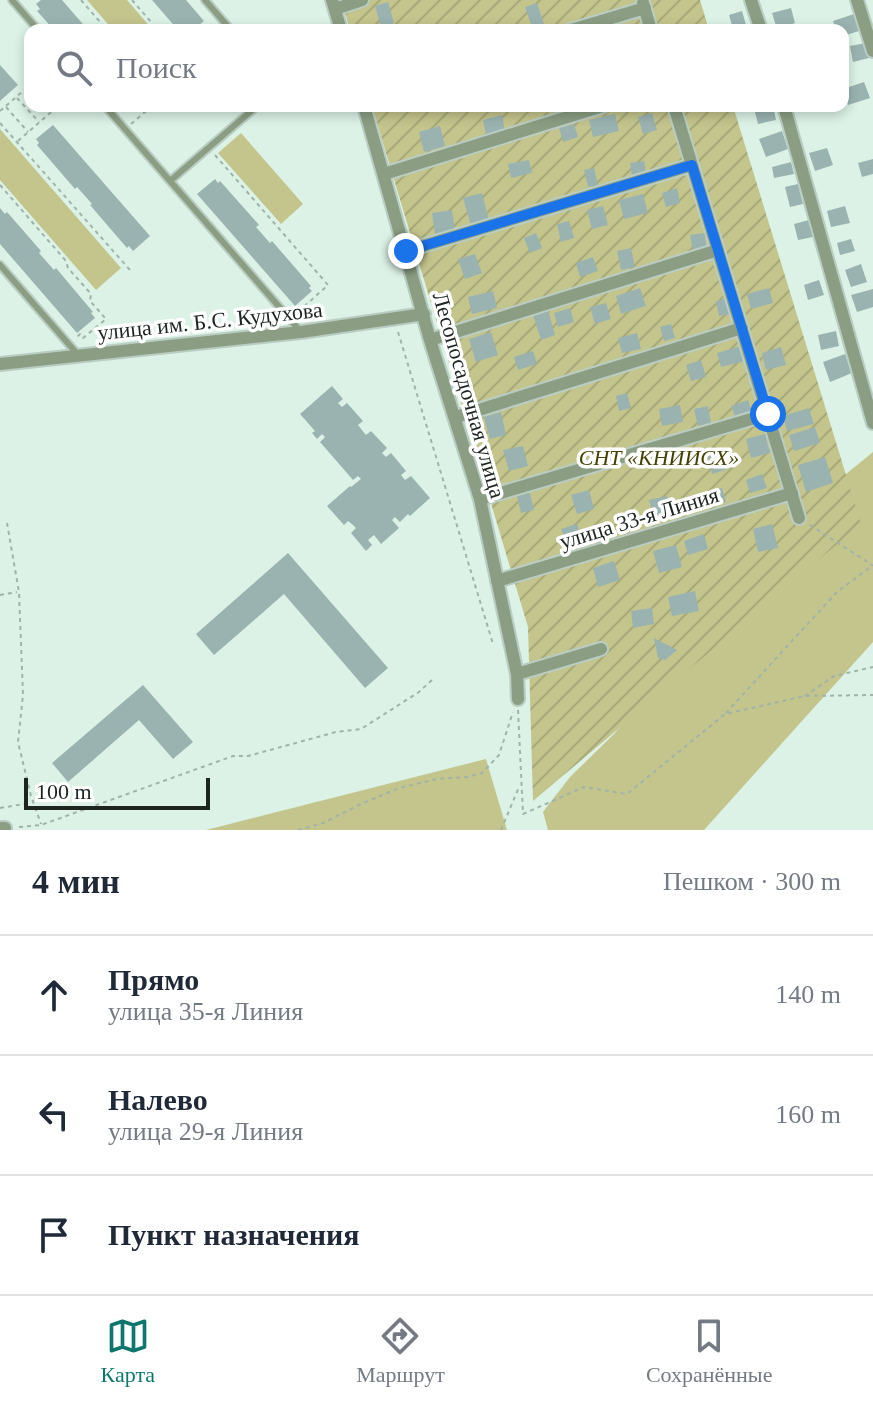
<!DOCTYPE html>
<html lang="ru">
<head>
<meta charset="utf-8">
<style>
  :root { --surface:#fff; --page:#f6f6f7; --text:#1f2937; --muted:#747a83; --line:#e0e1e3; --accent:#0f766e }
  body { margin:0; font-family:Georgia,serif; background:var(--page); color:var(--text) }
  .scale { position:absolute; left:24px; bottom:20px; width:186px; box-sizing:border-box; padding-left:8px; border:4px solid #1d2521; border-top:0; font-size:22px; line-height:28px; white-space:nowrap; color:#1d2521; -webkit-text-stroke:6px #fff; paint-order:stroke }
  .stop { position:absolute; width:24px; height:24px; margin:-18px; border:6px solid #1a73e8; border-radius:50%; background:#fff }
  .stop.end { background:#1a73e8; border-color:#fff; box-shadow:0 2px 8px #0008 }
  .list { margin:0; padding:0; list-style:none }
  h2 { display:flex; justify-content:space-between; align-items:center; height:104px; margin:0; padding:0 32px; font-size:34px }
  h2 small { font-size:26px; font-weight:400; color:var(--muted) }
  .list li { display:grid; grid-template-columns:52px 1fr auto; gap:24px; align-items:center; box-sizing:border-box; height:120px; padding:0 32px; border-top:2px solid var(--line) }
  .list b { display:block; font-size:30px; white-space:nowrap }
  .list p { margin:0; font-size:26px; white-space:nowrap; color:var(--muted) }
  .list em { font-size:26px; font-style:normal; color:var(--muted) }
  .icon { flex:none; width:44px; height:44px; fill:none; stroke:currentColor; stroke-width:2; stroke-linecap:round; stroke-linejoin:round }
  .map { position:relative; flex:none; width:873px; height:830px; overflow:hidden }
  .search { position:absolute; background:var(--surface); box-shadow:0 4px 12px #0003; left:24px; right:24px; top:24px; height:88px; display:flex; align-items:center; gap:20px; box-sizing:border-box; padding:0 28px; border-radius:16px; color:var(--muted); font-size:30px }
  .sheet { height:464px; background:var(--surface) }
  nav { display:flex; justify-content:space-around; align-items:center; box-sizing:border-box; height:112px; border-top:2px solid var(--line); background:var(--surface); font-size:22px; color:var(--muted) }
  nav a { display:grid; justify-items:center; gap:4px }
  nav .on { color:var(--accent) }
  .map>svg:first-child { display:block }
  .green { fill:#c4c58d }
  .garden { fill:url(#garden-furrows) }
  .building { fill:#9ab3b1 }
  .lines { fill:none; stroke-linecap:round; stroke-linejoin:round }
  .lane-casing { stroke:#bacdc3; stroke-width:10 }
  .street-casing { stroke:#bacdc3; stroke-width:16 }
  .path { stroke:#a1b3a9; stroke-width:2; stroke-dasharray:4 4; stroke-linecap:butt }
  .lane { stroke:#8b9e83; stroke-width:6 }
  .street { stroke:#8b9e83; stroke-width:12 }
  .route { stroke:#1a73e8; stroke-width:10 }
  .labels { text-anchor:middle; dominant-baseline:central; stroke-width:7; stroke-linejoin:round; paint-order:stroke }
  .street-label { font-size:22px; fill:#1d2521; stroke:#fff }
  .park-label { font-size:22px; font-style:italic; fill:#434204; stroke:#fff }
</style>
</head>
<body>
<div class="map">
<svg width="873" height="830" viewBox="0 0 873 830">
  <defs>
    <pattern id="garden-furrows" width="10" height="10" patternUnits="userSpaceOnUse" patternTransform="scale(2)"><rect width="10" height="10" fill="#c4c58d"/><path d="M-1 1l2-2M0 10L10 0M9 11l2-2" fill="none" stroke="#a8a979"/></pattern>
  </defs>
  <rect width="100%" height="100%" fill="#dcf2e6"/>
  <path class="green" d="M 87,0 L 127,0 L 153,30 L 113,30 Z
    M 0,129 L 121,268 L 96,290 L 0,180 Z
    M 241,133 L 303,204 L 281,224 L 218,153 Z
    M 873,452 L 873,642 L 704,830 L 548,830 L 543,812 L 570,777 L 614,734 L 753,581 L 829,488 Z
    M 486,759 L 507,830 L 206,830 Z"/>
  <path class="garden" d="M 341,0 L 700,0 L 709,30 L 350,30 Z
    M 372,106 L 733,106 L 861,524 L 533,801 L 528,627 Z"/>
  <path class="building" d="M 41,0 L 62,0 L 88,30 L 54,30 L 37,11 L 40,9 L 36,4 Z
    M 152,0 L 186,0 L 204,21 L 193,30 L 178,30 Z
    M 388,2 L 394,23 L 381,27 L 375,6 Z
    M 537,3 L 545,27 L 533,30 L 525,7 Z
    M 791,8 L 795,23 L 777,29 L 772,13 Z
    M 742,11 L 746,25 L 733,29 L 729,15 Z
    M 854,14 L 859,31 L 843,36 L 843,30 L 836,30 L 833,21 Z
    M 866,43 L 869,58 L 853,62 L 850,46 Z
    M 0,65 L 18,85 L 0,101 Z
    M 864,82 L 870,98 L 848,105 L 843,89 Z
    M 761,106 L 773,106 L 776,120 L 758,124 L 754,108 Z
    M 652,113 L 657,130 L 643,134 L 638,117 Z
    M 615,114 L 619,131 L 593,137 L 589,120 Z
    M 502,115 L 505,131 L 486,135 L 483,120 Z
    M 574,124 L 578,137 L 563,142 L 559,128 Z
    M 53,125 L 150,236 L 133,251 L 129,246 L 127,248 L 90,205 L 92,204 L 77,187 L 75,189 L 37,145 L 39,143 L 36,139 Z
    M 440,126 L 445,146 L 424,152 L 419,132 Z
    M 782,131 L 788,149 L 766,157 L 759,139 Z
    M 827,148 L 833,165 L 815,171 L 809,153 Z
    M 873,159 L 873,174 L 862,177 L 858,163 Z
    M 529,160 L 532,173 L 511,178 L 508,164 Z
    M 644,161 L 646,174 L 632,176 L 630,163 Z
    M 791,162 L 794,174 L 774,178 L 772,167 Z
    M 594,168 L 598,185 L 588,187 L 584,170 Z
    M 215,179 L 218,183 L 220,181 L 259,225 L 256,227 L 270,243 L 272,241 L 311,286 L 309,288 L 312,291 L 295,306 L 197,194 Z
    M 798,184 L 803,204 L 790,207 L 785,187 Z
    M 677,188 L 680,203 L 666,207 L 662,193 Z
    M 482,193 L 489,221 L 471,226 L 463,198 Z
    M 643,194 L 648,213 L 624,219 L 619,200 Z
    M 603,206 L 608,225 L 592,229 L 587,210 Z
    M 845,206 L 850,223 L 831,227 L 827,211 Z
    M 0,208 L 5,214 L 7,212 L 41,251 L 39,253 L 54,270 L 56,268 L 93,312 L 91,313 L 95,318 L 77,333 L 0,244 Z
    M 452,210 L 455,231 L 435,234 L 432,213 Z
    M 809,220 L 813,237 L 798,240 L 794,224 Z
    M 569,221 L 574,238 L 561,242 L 557,224 Z
    M 536,233 L 542,248 L 530,253 L 524,238 Z
    M 704,233 L 707,249 L 693,252 L 690,235 Z
    M 851,239 L 855,251 L 840,255 L 837,243 Z
    M 631,248 L 635,267 L 621,270 L 617,251 Z
    M 475,254 L 482,273 L 465,279 L 458,259 Z
    M 593,257 L 598,271 L 580,277 L 576,263 Z
    M 861,264 L 867,282 L 851,287 L 845,270 Z
    M 819,280 L 824,295 L 808,300 L 804,285 Z
    M 640,288 L 646,306 L 621,314 L 616,296 Z
    M 769,288 L 773,303 L 751,309 L 747,294 Z
    M 873,289 L 873,307 L 857,312 L 851,295 Z
    M 493,291 L 497,308 L 472,314 L 468,297 Z
    M 729,298 L 731,314 L 719,316 L 716,301 Z
    M 606,303 L 611,319 L 595,324 L 590,307 Z
    M 570,308 L 574,322 L 558,327 L 554,313 Z
    M 548,310 L 555,335 L 541,340 L 533,315 Z
    M 671,324 L 675,338 L 664,341 L 660,327 Z
    M 836,331 L 839,346 L 821,350 L 818,335 Z
    M 491,332 L 498,355 L 476,362 L 469,339 Z
    M 637,333 L 641,349 L 622,353 L 618,338 Z
    M 741,346 L 745,361 L 721,367 L 717,353 Z
    M 781,347 L 786,365 L 766,370 L 762,353 Z
    M 533,351 L 537,364 L 518,370 L 514,357 Z
    M 845,354 L 852,373 L 830,382 L 823,362 Z
    M 701,360 L 706,377 L 691,381 L 686,365 Z
    M 332,386 L 343,399 L 338,403 L 342,407 L 347,403 L 363,421 L 358,425 L 366,435 L 371,431 L 387,448 L 382,453 L 386,457 L 391,453 L 406,471 L 401,475 L 405,480 L 411,476 L 430,498 L 410,516 L 408,514 L 400,522 L 395,517 L 392,520 L 399,528 L 381,544 L 374,535 L 368,540 L 372,545 L 366,551 L 351,533 L 356,528 L 353,525 L 348,521 L 344,525 L 327,506 L 350,486 L 351,487 L 361,479 L 358,476 L 353,480 L 320,442 L 325,437 L 322,434 L 317,439 L 312,433 L 315,431 L 300,414 Z
    M 627,393 L 631,408 L 619,411 L 616,396 Z
    M 748,400 L 752,413 L 736,419 L 731,406 Z
    M 680,405 L 683,422 L 662,426 L 659,409 Z
    M 708,406 L 711,423 L 698,426 L 694,409 Z
    M 809,408 L 814,424 L 787,431 L 783,416 Z
    M 501,412 L 506,435 L 490,439 L 484,417 Z
    M 815,427 L 820,443 L 794,451 L 789,435 Z
    M 765,434 L 770,453 L 751,458 L 746,439 Z
    M 523,446 L 528,466 L 509,471 L 503,450 Z
    M 669,448 L 675,464 L 662,469 L 656,454 Z
    M 723,452 L 728,469 L 712,474 L 708,456 Z
    M 825,457 L 833,483 L 806,492 L 798,465 Z
    M 762,474 L 767,488 L 750,493 L 746,480 Z
    M 722,488 L 726,502 L 711,506 L 707,492 Z
    M 589,490 L 594,509 L 577,514 L 571,495 Z
    M 530,493 L 534,510 L 521,513 L 517,496 Z
    M 667,496 L 671,513 L 653,517 L 649,500 Z
    M 577,524 L 582,540 L 567,545 L 561,529 Z
    M 772,524 L 778,548 L 758,552 L 753,529 Z
    M 704,534 L 708,549 L 688,555 L 684,541 Z
    M 676,545 L 682,567 L 659,573 L 653,551 Z
    M 288,553 L 388,668 L 365,688 L 284,594 L 214,655 L 196,634 Z
    M 614,561 L 620,580 L 598,587 L 593,568 Z
    M 695,591 L 699,611 L 672,616 L 668,597 Z
    M 652,608 L 654,624 L 633,628 L 631,611 Z
    M 654,638 L 677,650 L 665,660 L 658,658 Z
    M 143,685 L 193,742 L 173,759 L 139,720 L 68,782 L 52,763 Z"/>
  <g class="lines">
    <g class="lane-casing">
      <path id="lane" d="M 12,0 L 38,30
        M 205,0 L 231,30
        M 105,106 L 301,332
        M 170,181 L 257,106
        M 0,265 L 79,356"/>
    </g>
    <g class="street-casing">
      <path id="street" d="M 332,0 L 341,30
        M 751,0 L 761,30
        M 857,0 L 873,51
        M 643,3 L 651,30
        M 335,9 L 362,0
        M 571,30 L 645,8
        M 364,106 L 430,340 L 480,499 L 517,674 L 518,699
        M 674,106 L 799,518
        M 784,106 L 873,423
        M 384,174 L 603,106
        M 406,251 L 692,165
        M 430,340 L 718,250
        M 0,364 L 301,332 L 424,314
        M 456,417 L 742,328
        M 480,499 L 768,414
        M 497,581 L 792,493
        M 517,674 L 601,649
        M 0,828 L 5,828"/>
    </g>
    <path class="path" d="M 81,0 L 107,30
      M 132,0 L 158,30
      M 17,98 L 39,122
      M 6,107 L 28,132
      M 0,111 L 30,85
      M 0,123 L 130,270
      M 131,124 L 152,106
      M 18,141 L 57,107
      M 215,155 L 328,285 L 298,312
      M 0,185 L 66,261 L 68,268 L 91,294 L 90,301 L 106,319 L 83,338 L 80,334 L 76,338
      M 398,332 L 493,644
      M 7,523 L 19,592 L 23,695 L 18,742 L 31,796 L 41,824
      M 810,525 L 872,565
      M 0,595 L 17,592
      M 805,696 L 834,676 L 873,667
      M 518,710 L 523,814 L 584,787 L 627,794 L 725,714 L 805,696 L 873,695
      M 726,713 L 837,592 L 873,565
      M 0,808 L 24,804
      M 19,827 L 41,825 L 233,756 L 248,756 L 336,732 L 361,729 L 419,692 L 434,678
      M 298,830 L 323,823 L 361,804 L 399,788 L 437,779 L 468,777 L 482,773 L 499,755 L 513,712
      M 501,830 L 519,787"/>
    <use href="#lane" class="lane"/>
    <use href="#street" class="street"/>
  </g>
  <g class="lines">
    <path class="route" d="M 406,251 L 692,165 L 768,414"/>
  </g>
  <g class="labels">
    <g class="street-label">
      <text transform="translate(210 321) rotate(-6)">улица им. Б.С. Кудухова</text>
      <text transform="translate(469 395) rotate(74)">Лесопосадочная улица</text>
      <text transform="translate(639 518) rotate(-17)">улица 33-я Линия</text>
    </g>
    <g class="park-label">
      <text x="659" y="457">СНТ «КНИИСХ»</text>
    </g>
  </g>
</svg>
<div class="scale">100 m</div>
<div class="stop" style="left:768px;top:414px"></div>
<div class="stop end" style="left:406px;top:251px"></div>
<div class="search"><svg class="icon" aria-label="search" viewBox="0 0 24 24"><circle cx="10" cy="10" r="6"/><path d="M15 15l6 6"/></svg>Поиск</div>
</div>
<section class="sheet">
<h2>4 мин<small>Пешком · 300 m</small></h2>
<ul class="list">
<li><svg class="icon" aria-label="ahead" viewBox="0 0 24 24"><path d="M12 20V5M6 11l6-6 6 6"/></svg><div><b>Прямо</b><p>улица 35-я Линия</p></div><em>140 m</em></li>
<li><svg class="icon" aria-label="left" viewBox="0 0 24 24"><path d="M17 20v-9H6M10 6l-5 5 5 5"/></svg><div><b>Налево</b><p>улица 29-я Линия</p></div><em>160 m</em></li>
<li><svg class="icon" aria-label="arrive" viewBox="0 0 24 24"><path d="M6 21V4h12l-3 4 3 4H6"/></svg><div><b>Пункт назначения</b></div></li>
</ul>
</section>
<nav>
<a class="on"><svg class="icon" aria-label="map" viewBox="0 0 24 24"><path d="M3 6l6-2 6 2 6-2v14l-6 2-6-2-6 2zM9 4v14M15 6v14"/></svg>Карта</a>
<a><svg class="icon" aria-label="directions" viewBox="0 0 24 24"><path d="M12 3l9 9-9 9-9-9zM9 14v-3h6M13 9l2 2-2 2"/></svg>Маршрут</a>
<a><svg class="icon" aria-label="saved" viewBox="0 0 24 24"><path d="M7 4h10v16l-5-4-5 4z"/></svg>Сохранённые</a>
</nav>
</body>
</html>
